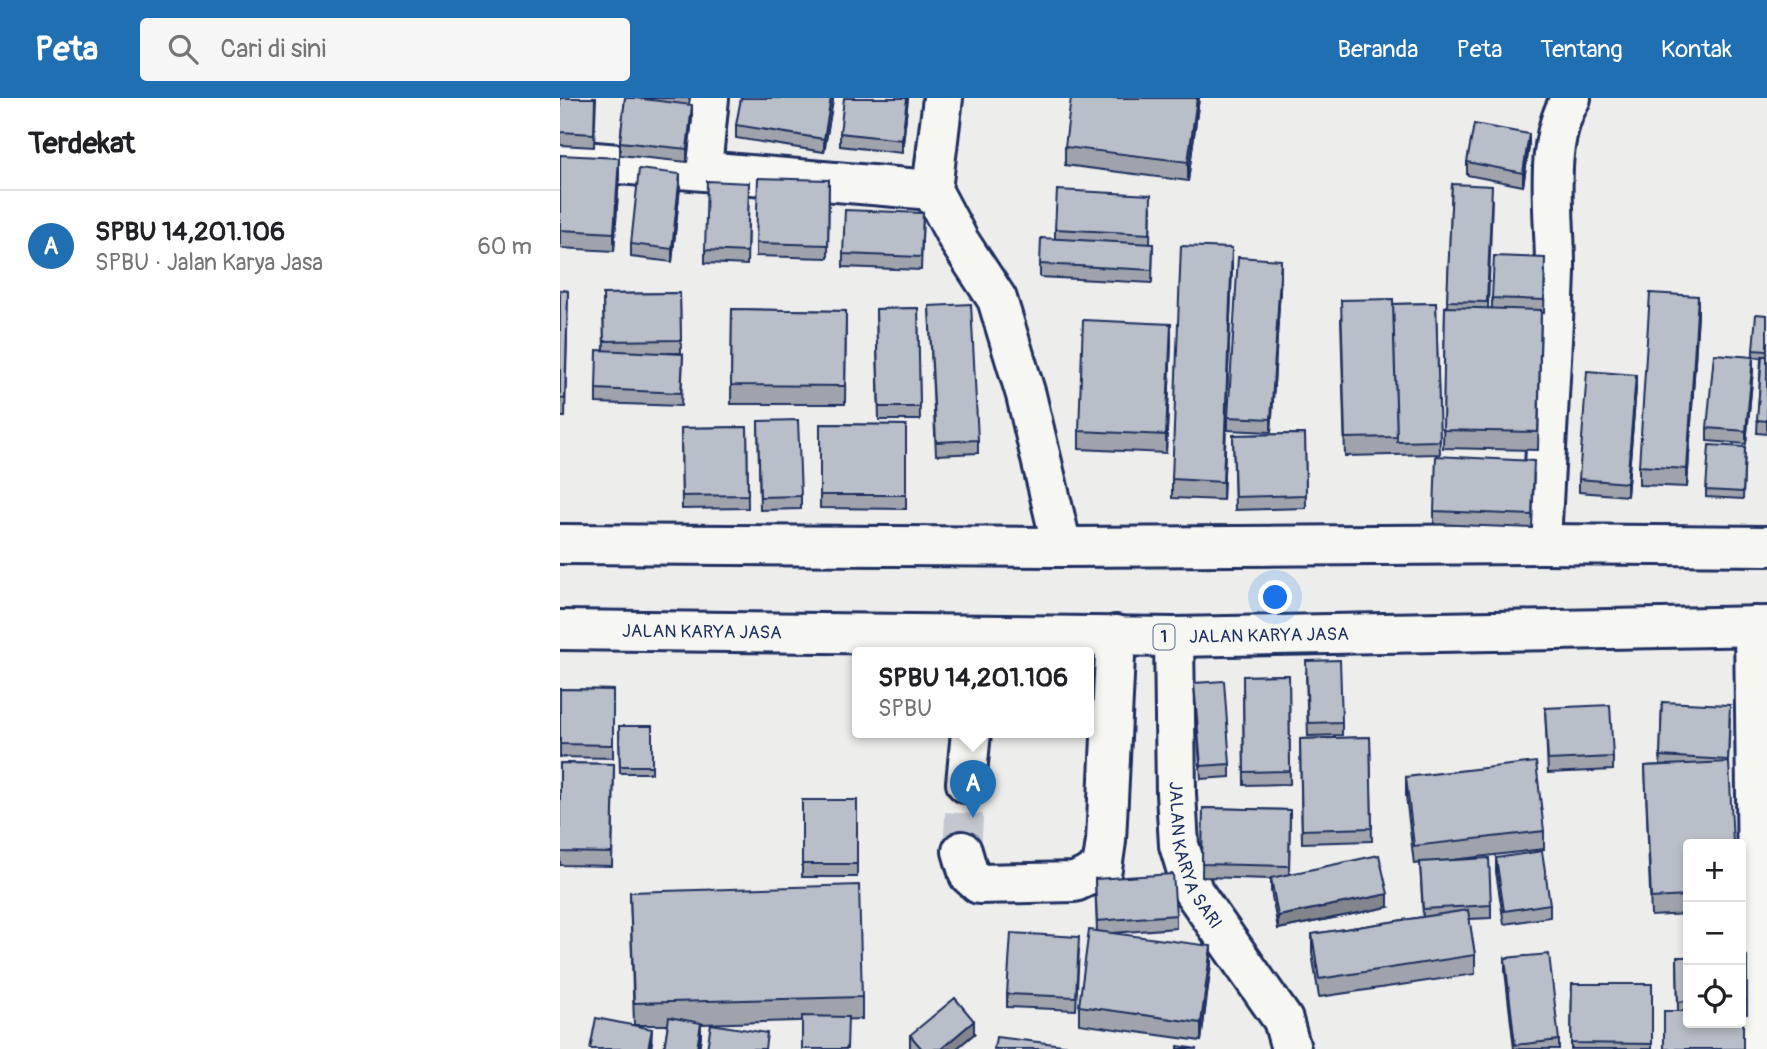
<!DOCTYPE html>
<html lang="id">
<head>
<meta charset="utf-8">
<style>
  :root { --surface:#fff; --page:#f6f6f6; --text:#202124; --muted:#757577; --line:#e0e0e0; --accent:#1f6fb2 }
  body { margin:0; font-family:Pangolin,sans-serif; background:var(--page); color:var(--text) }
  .controls { position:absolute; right:21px; bottom:21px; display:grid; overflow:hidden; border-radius:7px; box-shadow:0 4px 10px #0003 }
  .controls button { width:63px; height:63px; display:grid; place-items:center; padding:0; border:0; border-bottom:2px solid var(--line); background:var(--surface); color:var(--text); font:35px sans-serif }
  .you { position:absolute; left:716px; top:500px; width:24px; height:24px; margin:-18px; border:5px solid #fff; border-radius:50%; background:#1a73e8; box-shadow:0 0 0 10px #1a73e833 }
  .badge { display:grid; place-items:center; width:46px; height:46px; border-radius:50%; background:var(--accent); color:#fff; font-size:23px; font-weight:700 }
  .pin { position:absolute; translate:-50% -58px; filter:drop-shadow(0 2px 4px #0008) }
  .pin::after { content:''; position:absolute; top:37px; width:24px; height:21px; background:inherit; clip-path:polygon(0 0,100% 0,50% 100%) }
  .popup { position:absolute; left:292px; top:549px; width:242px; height:91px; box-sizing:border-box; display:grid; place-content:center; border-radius:7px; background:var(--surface); filter:drop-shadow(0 2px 5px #0005); font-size:23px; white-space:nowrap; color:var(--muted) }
  .popup b { font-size:26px; color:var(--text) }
  .popup::after { content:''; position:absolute; left:50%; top:100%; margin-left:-14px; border:14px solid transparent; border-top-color:var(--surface) }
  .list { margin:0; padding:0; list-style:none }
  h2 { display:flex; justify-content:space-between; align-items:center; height:91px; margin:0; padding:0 28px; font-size:30px }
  h2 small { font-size:23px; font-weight:400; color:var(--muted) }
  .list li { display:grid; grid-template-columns:46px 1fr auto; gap:21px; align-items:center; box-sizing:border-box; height:112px; padding:0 28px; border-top:2px solid var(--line) }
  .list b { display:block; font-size:26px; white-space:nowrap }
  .list p { margin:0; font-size:23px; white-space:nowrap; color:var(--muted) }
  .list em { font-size:23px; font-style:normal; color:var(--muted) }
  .icon { flex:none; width:38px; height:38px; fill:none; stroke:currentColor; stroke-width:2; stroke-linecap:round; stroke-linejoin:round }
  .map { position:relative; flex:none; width:1207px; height:951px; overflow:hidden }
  header { display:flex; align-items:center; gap:42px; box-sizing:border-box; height:98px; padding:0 35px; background:var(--accent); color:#fff }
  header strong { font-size:33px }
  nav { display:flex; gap:38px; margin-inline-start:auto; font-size:24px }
  .search { width:490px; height:63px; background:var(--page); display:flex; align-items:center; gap:18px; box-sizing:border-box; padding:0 24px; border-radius:7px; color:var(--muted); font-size:26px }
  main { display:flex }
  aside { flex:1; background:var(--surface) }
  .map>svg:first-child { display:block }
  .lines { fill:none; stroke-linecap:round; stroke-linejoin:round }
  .minor-tunnel { stroke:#c3c8d0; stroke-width:38; stroke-dasharray:38 19; stroke-linecap:butt }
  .minor-casing { stroke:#1b2f5e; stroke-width:44 }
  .highway-casing { stroke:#1b2f5e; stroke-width:44 }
  .minor { stroke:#f6f6f2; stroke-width:38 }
  .highway { stroke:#f6f6f2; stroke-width:38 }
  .wall { fill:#9fa4ac; stroke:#1b2f5e; stroke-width:2 }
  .shaded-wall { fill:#82868c; stroke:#1b2f5e; stroke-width:2 }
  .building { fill:#b9bfc8; stroke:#1b2f5e; stroke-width:2 }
  .labels { text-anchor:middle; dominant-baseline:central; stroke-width:6; stroke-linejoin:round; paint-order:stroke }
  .shield { fill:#f6f6f2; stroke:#5d6b8a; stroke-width:2 }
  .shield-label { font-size:16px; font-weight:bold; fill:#1b2f5e }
  .street-label { font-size:18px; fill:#1b2f5e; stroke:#f6f6f2 }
</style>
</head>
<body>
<header>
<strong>Peta</strong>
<div class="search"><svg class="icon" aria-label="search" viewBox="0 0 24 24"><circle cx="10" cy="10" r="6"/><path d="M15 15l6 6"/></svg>Cari di sini</div>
<nav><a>Beranda</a><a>Peta</a><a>Tentang</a><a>Kontak</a></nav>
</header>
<main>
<aside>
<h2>Terdekat<small></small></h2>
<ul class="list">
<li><span class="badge">A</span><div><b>SPBU 14,201.106</b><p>SPBU · Jalan Karya Jasa</p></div><em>60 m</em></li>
</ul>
</aside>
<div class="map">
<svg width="1207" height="951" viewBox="0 0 1207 951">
  <rect width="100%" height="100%" fill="#edeeec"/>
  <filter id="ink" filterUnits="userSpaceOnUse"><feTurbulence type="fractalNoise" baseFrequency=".0143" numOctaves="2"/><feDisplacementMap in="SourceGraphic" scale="14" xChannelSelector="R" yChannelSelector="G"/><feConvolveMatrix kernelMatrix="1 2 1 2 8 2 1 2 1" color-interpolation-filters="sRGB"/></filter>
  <g filter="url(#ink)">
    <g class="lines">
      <path class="minor-tunnel" d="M 402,753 L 406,685"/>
      <g class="minor-casing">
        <g id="minor">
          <path d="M 383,0 L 372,92 L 399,143 L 437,201 L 466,297 L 502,449"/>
          <path d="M 143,60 L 149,0"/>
          <path d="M 11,62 L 372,92"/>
          <path d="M 981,446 C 985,355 992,264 995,174 C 996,120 982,48 1011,0"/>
          <path d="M 1194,528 L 1199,951"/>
          <path id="s1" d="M 614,539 L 616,696 L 619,747 L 633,793 L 723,922 L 731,951"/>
          <path d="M 406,685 L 411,634"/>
          <path d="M 402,753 L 409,777 L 419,786 L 515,784 L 542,771 L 546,743 L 556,537"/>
        </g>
      </g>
      <g class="highway-casing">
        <g id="highway">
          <path d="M 0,446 L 502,449 L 981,446 L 1207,448"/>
          <path id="s2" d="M 0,532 L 614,539 L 1207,528"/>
        </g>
      </g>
      <use href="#minor" class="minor"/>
      <use href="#highway" class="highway"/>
    </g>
    <path class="wall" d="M 0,0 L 36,0 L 34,49 L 0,47 Z
      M 65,0 L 130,0 L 129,6 L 132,20 L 127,64 L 60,57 L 60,44 Z
      M 273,0 L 264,54 L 176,40 L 176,27 Z
      M 348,0 L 342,55 L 280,48 L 280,35 Z
      M 639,0 L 628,83 L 505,67 L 505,49 Z
      M 969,49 L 963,88 L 907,77 L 907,64 Z
      M 0,57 L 59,79 L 54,153 L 0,150 Z
      M 269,82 L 268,160 L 196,158 L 196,145 Z
      M 189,85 L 187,167 L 145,165 L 145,152 Z
      M 892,86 L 932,101 L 928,210 L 932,211 L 932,200 L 985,173 L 984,215 L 981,214 L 978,352 L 883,350 L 885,209 L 887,210 Z
      M 120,89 L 112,164 L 71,159 L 71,146 Z
      M 591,110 L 590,146 L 593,146 L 592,185 L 480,179 L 480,166 L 495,141 L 495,131 Z
      M 363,115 L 361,172 L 283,169 L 283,156 Z
      M 672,168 L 663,402 L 612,400 L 612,381 Z
      M 721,175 L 711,334 L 668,332 L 668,319 Z
      M 0,192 L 8,193 L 5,319 L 0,319 Z
      M 120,195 L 121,255 L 107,255 L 123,256 L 121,308 L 36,305 L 36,291 L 44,253 L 43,196 Z
      M 876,205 L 880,356 L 785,358 L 781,220 L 833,206 Z
      M 369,208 L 418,342 L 418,355 L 376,357 Z
      M 358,210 L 360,322 L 319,322 L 316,211 Z
      M 172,211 L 286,213 L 285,306 L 171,306 Z
      M 1138,216 L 1127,389 L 1079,387 L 1079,368 Z
      M 1207,217 L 1207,336 L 1197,335 L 1201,260 L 1193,259 L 1193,252 Z
      M 611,244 L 606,355 L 519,351 L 519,333 Z
      M 1193,272 L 1186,346 L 1147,343 L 1147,330 Z
      M 1076,290 L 1067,398 L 1019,394 L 1019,381 Z
      M 198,323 L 241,398 L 241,411 L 200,412 Z
      M 260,326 L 346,327 L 346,411 L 260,410 Z
      M 187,329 L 188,410 L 122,411 L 121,330 Z
      M 745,336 L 746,410 L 675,412 L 673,337 Z
      M 1185,349 L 1183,401 L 1146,399 L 1146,392 Z
      M 974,376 L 972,430 L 874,426 L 874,413 Z
      M 746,576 L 782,624 L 782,637 L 748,638 Z
      M 729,577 L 730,686 L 684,687 L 683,578 Z
      M 634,585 L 670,666 L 670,679 L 641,681 Z
      M 0,591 L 53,592 L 53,660 L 0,659 Z
      M 1102,604 L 1170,620 L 1168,664 L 1128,746 L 1128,816 L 1091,818 L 1085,668 L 1100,667 Z
      M 985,610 L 1053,659 L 1053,672 L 988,675 Z
      M 59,628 L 92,628 L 92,675 L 60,675 Z
      M 810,639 L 812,743 L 742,745 L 740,641 Z
      M 0,665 L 54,666 L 52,768 L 0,767 Z
      M 846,679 L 984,733 L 984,751 L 884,763 L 931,807 L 931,820 L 909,821 L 915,857 L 915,876 L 759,899 L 752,855 L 752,836 L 863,819 L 860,765 L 854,766 L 846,698 Z
      M 242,702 L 297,702 L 297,779 L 242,779 Z
      M 643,710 L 730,712 L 729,776 L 828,809 L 718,831 L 711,793 L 711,781 L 642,779 Z
      M 936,760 L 990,806 L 990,819 L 944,826 L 936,774 Z
      M 535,781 L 616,817 L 616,830 L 553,835 L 651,866 L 641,943 L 519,926 L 519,908 L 537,833 Z
      M 70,794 L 302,899 L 302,921 L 141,926 L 141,938 L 139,951 L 104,951 L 108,927 L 74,927 L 92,944 L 91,951 L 30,951 L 74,927 Z
      M 519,852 L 516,912 L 447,909 L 447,896 Z
      M 1181,858 L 1187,858 L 1187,916 L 1183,916 L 1183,951 L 1104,951 L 1104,913 L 1118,913 L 1117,859 L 1128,859 L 1128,925 L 1181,925 Z
      M 945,860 L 999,942 L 999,951 L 954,951 L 945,873 Z
      M 1012,886 L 1092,886 L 1092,951 L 1011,951 Z
      M 414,936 L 396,951 L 351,951 L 350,950 L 350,937 Z"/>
    <path class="shaded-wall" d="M 271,0 L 273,0 L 273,3 L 264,54 L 264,41 Z
      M 347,0 L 348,0 L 342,55 L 342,42 Z
      M 637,0 L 639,0 L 628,83 L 628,64 Z
      M 132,7 L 132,20 L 127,64 L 127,51 Z
      M 969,36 L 969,49 L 963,88 L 963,75 Z
      M 59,60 L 59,79 L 54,153 L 54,135 Z
      M 120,76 L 120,89 L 112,164 L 112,151 Z
      M 672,150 L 672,168 L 663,402 L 663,384 Z
      M 721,162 L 721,175 L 711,334 L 711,321 Z
      M 1138,198 L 1138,216 L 1127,389 L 1127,371 Z
      M 611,226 L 611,244 L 606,355 L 606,337 Z
      M 1193,259 L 1193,272 L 1186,346 L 1186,333 Z
      M 1076,277 L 1076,290 L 1067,398 L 1067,385 Z
      M 828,796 L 828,809 L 718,831 L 718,818 Z
      M 651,848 L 651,866 L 641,943 L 641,925 Z
      M 414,923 L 414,936 L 396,951 L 381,951 Z
      M 141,925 L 141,938 L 139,951 L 137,951 Z
      M 92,931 L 91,951 L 88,951 Z"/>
    <path class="building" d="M 0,0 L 35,0 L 34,36 L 0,34 Z
      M 65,0 L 75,0 L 132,7 L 127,51 L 60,44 Z
      M 181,0 L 271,0 L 264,41 L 176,27 Z
      M 284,0 L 347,0 L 342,42 L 280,35 Z
      M 511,0 L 637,0 L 628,64 L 505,49 Z
      M 914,26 L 969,36 L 963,75 L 907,64 Z
      M 0,57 L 59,60 L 54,135 L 0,132 Z
      M 79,71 L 120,76 L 112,151 L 71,146 Z
      M 198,80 L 269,82 L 268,147 L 196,145 Z
      M 147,83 L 189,85 L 187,154 L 145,152 Z
      M 892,86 L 932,88 L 927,204 L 887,203 Z
      M 497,92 L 591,97 L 590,136 L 495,131 Z
      M 285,112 L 363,115 L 361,159 L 283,156 Z
      M 481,140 L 593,146 L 592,172 L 480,166 Z
      M 621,148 L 672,150 L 663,384 L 612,381 Z
      M 934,158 L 985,160 L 984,202 L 932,200 Z
      M 678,159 L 721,162 L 711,321 L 668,319 Z
      M 0,192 L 8,193 L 5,301 L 0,300 Z
      M 120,195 L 121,242 L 44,243 L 43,196 Z
      M 1090,195 L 1138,198 L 1127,371 L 1079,368 Z
      M 833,201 L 837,339 L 785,340 L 781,202 Z
      M 876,205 L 880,343 L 837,344 L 833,206 Z
      M 411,206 L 418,342 L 376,344 L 369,208 Z
      M 885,209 L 981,212 L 978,334 L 883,332 Z
      M 358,210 L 360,309 L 319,309 L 316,211 Z
      M 172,211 L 286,213 L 285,288 L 171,287 Z
      M 1196,216 L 1207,217 L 1207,253 L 1193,252 Z
      M 523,222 L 611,226 L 606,337 L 519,333 Z
      M 37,252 L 123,256 L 121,295 L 36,291 Z
      M 1154,256 L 1193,259 L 1186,333 L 1147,330 Z
      M 1202,258 L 1207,258 L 1207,323 L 1197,322 Z
      M 1027,273 L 1076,277 L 1067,385 L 1019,381 Z
      M 238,322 L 241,398 L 200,399 L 198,323 Z
      M 260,326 L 346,327 L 346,397 L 260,397 Z
      M 187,329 L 188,397 L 122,398 L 121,330 Z
      M 745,336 L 746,397 L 675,399 L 673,337 Z
      M 1149,347 L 1185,349 L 1183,394 L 1146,392 Z
      M 876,358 L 974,363 L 972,417 L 874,413 Z
      M 780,562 L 782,624 L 748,625 L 746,563 Z
      M 729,577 L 730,673 L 684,674 L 683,578 Z
      M 664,583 L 670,666 L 641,668 L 634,585 Z
      M 0,591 L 53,592 L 53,647 L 0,646 Z
      M 1102,604 L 1170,607 L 1168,662 L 1100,658 Z
      M 1050,607 L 1053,659 L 988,662 L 985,610 Z
      M 59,628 L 92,628 L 92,668 L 60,668 Z
      M 810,639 L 812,730 L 742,732 L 740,641 Z
      M 976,664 L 984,733 L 854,748 L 846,679 Z
      M 1169,664 L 1173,746 L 1128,746 L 1128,798 L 1091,800 L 1085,668 Z
      M 0,665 L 54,666 L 52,755 L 0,754 Z
      M 242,702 L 297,702 L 297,766 L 242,766 Z
      M 643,710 L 730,712 L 729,768 L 642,766 Z
      M 982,753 L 990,806 L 944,813 L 936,760 Z
      M 819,757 L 828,796 L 718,818 L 711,780 Z
      M 929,760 L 931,807 L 863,811 L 860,764 Z
      M 613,776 L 616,817 L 537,823 L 535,781 Z
      M 299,787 L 302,899 L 74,905 L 70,794 Z
      M 908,812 L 915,857 L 759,881 L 752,836 Z
      M 529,832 L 651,848 L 641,925 L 519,908 Z
      M 451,835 L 519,839 L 516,899 L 447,896 Z
      M 989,856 L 999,942 L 955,947 L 945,860 Z
      M 1181,858 L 1187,858 L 1187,903 L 1181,903 Z
      M 1117,859 L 1128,859 L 1128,903 L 1118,904 Z
      M 1012,886 L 1092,886 L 1092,946 L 1011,945 Z
      M 395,900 L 414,923 L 381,951 L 362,951 L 350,937 Z
      M 1104,913 L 1128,913 L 1128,925 L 1181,925 L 1181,914 L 1183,914 L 1183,951 L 1104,951 Z
      M 242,918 L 288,919 L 287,951 L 242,951 Z
      M 109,919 L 141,925 L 137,951 L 104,951 Z
      M 36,920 L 92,931 L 88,951 L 30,951 Z
      M 151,926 L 207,935 L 205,951 L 147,951 Z
      M 436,939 L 538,951 L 434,951 Z
      M 618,948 L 637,951 L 618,951 Z"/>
  </g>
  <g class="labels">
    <rect class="shield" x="593.5" y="526.5" width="21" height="25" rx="5"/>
    <g class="shield-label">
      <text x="604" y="539">1</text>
    </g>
    <g class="street-label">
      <text stroke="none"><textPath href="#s2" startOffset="142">JALAN KARYA JASA</textPath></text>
      <text stroke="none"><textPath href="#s2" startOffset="709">JALAN KARYA JASA</textPath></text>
      <text stroke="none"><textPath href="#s1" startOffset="222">JALAN KARYA SARI</textPath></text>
    </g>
  </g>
</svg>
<div class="controls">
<button>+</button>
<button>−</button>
<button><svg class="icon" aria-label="locate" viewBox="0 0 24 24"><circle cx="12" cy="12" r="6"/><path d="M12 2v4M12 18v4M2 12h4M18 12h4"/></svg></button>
</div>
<div class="you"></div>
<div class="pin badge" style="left:413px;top:720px">A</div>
<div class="popup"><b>SPBU 14,201.106</b>SPBU</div>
</div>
</main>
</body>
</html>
